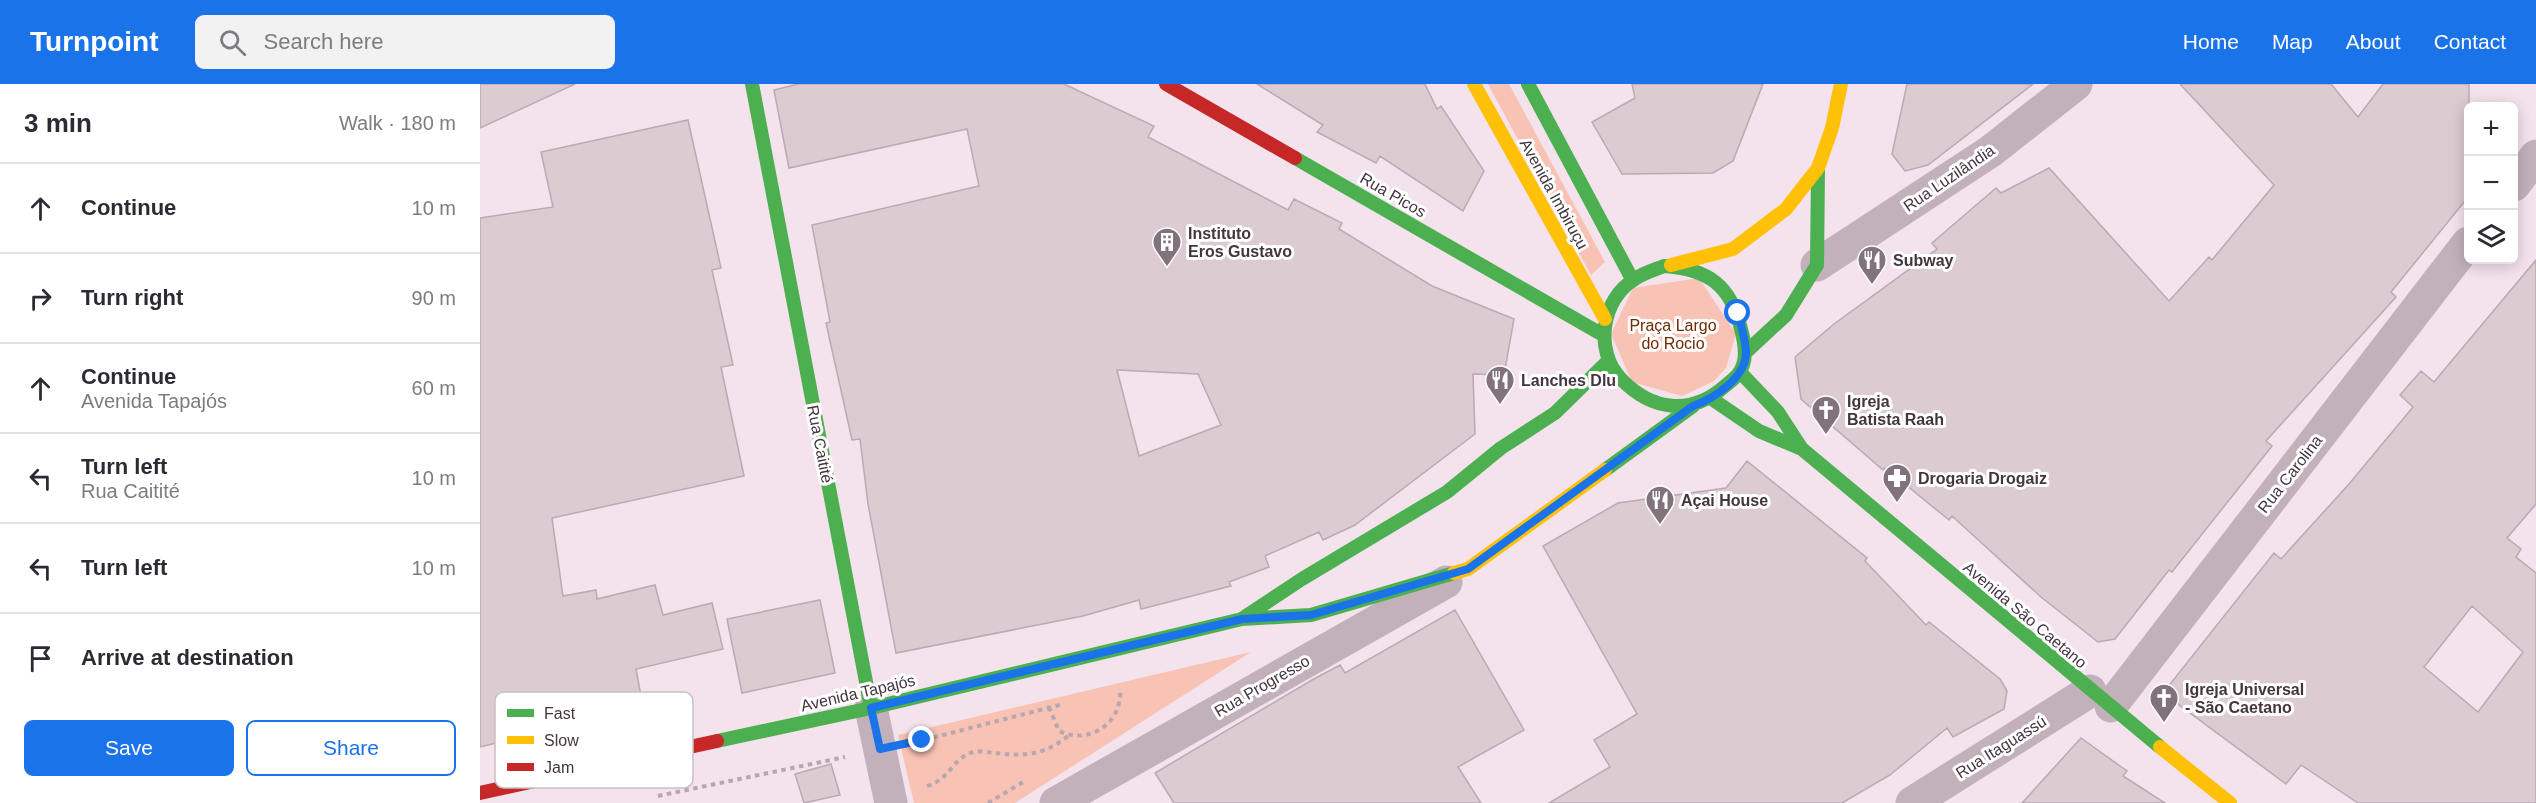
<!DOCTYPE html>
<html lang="en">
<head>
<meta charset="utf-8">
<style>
  :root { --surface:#fff; --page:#f2f2f3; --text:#2b2b33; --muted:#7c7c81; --line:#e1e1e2; --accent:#1a73e8 }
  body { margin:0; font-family:Helvetica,sans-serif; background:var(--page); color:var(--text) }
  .controls { position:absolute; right:18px; top:18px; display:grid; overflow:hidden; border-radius:9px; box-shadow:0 3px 15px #0003 }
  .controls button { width:54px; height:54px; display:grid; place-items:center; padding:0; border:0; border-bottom:2px solid var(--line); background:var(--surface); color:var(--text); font:30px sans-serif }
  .stop { position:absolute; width:18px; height:18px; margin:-14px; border:4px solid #1a73e8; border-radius:50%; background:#fff }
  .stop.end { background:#1a73e8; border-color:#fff; box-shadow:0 2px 6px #0008 }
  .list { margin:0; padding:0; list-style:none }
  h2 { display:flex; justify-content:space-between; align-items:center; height:78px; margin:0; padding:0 24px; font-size:26px }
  h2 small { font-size:20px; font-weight:400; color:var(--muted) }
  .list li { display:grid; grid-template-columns:39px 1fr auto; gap:18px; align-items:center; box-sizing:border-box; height:90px; padding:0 24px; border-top:2px solid var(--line) }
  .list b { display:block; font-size:22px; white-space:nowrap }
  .list p { margin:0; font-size:20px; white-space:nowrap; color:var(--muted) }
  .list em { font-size:20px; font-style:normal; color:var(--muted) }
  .actions { display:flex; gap:12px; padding:18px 24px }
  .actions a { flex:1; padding:14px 0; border:2px solid var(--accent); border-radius:9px; text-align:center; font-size:21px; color:var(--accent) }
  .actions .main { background:var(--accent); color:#fff }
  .icon { flex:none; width:33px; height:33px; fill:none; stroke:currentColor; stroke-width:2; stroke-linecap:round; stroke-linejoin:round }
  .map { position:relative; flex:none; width:2056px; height:719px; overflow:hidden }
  header { display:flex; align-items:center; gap:36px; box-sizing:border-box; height:84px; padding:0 30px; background:var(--accent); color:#fff }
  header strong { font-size:28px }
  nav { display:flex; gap:33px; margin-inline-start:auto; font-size:21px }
  .search { width:420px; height:54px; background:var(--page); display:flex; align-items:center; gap:15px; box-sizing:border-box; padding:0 21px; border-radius:9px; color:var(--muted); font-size:22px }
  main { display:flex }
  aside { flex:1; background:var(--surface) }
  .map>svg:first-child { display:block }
  .green { fill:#f8c3b4 }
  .building { fill:#dccbd1; stroke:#baaab1; stroke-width:1.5; fill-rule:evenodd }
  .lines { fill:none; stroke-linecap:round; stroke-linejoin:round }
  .path { stroke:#b6a7b0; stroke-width:4; stroke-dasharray:4.5 4.5; stroke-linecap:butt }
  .street { stroke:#c2b1bb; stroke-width:33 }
  .fast { stroke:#4caf50; stroke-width:14 }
  .slow { stroke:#ffc107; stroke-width:14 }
  .jam { stroke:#c62828; stroke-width:14 }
  .route { stroke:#1a73e8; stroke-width:8 }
  .labels { text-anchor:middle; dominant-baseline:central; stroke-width:6; stroke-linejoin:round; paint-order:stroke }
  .street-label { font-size:16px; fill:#44353e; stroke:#fff }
  .poi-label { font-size:16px; font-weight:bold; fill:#44353e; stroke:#fff; text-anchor:start }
  .park-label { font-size:16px; fill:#702a02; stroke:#fff }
  .key { fill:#fff; stroke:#c7c2c5; stroke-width:1.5 }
  .key-label { font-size:16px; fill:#44353e }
</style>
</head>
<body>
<header>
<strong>Turnpoint</strong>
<div class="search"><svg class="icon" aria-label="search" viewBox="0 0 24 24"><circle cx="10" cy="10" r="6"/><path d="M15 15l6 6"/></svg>Search here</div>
<nav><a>Home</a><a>Map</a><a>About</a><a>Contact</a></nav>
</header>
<main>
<aside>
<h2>3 min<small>Walk · 180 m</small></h2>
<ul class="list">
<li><svg class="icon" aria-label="ahead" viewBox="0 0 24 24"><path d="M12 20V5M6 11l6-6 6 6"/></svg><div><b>Continue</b></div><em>10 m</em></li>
<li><svg class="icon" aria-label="right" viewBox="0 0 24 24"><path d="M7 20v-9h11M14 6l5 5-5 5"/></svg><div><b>Turn right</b></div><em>90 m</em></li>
<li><svg class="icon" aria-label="ahead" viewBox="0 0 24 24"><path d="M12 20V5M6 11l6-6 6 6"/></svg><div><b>Continue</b><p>Avenida Tapajós</p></div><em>60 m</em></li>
<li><svg class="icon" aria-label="left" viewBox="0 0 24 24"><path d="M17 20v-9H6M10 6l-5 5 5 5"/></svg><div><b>Turn left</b><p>Rua Caitité</p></div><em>10 m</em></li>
<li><svg class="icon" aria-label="left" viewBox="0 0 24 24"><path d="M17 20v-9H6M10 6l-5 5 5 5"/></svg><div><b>Turn left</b></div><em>10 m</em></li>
<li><svg class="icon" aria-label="arrive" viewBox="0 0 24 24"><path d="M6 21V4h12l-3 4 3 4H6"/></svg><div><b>Arrive at destination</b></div></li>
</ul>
<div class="actions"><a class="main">Save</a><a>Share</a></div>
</aside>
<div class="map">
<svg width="2056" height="719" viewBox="0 0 2056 719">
  <rect width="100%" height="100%" fill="#f4e2ec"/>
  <path class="green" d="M 1008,0 L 1029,0 L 1125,178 L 1111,191 Z
    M 1219,194 L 1256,250 L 1246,284 L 1234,297 L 1202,312 L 1152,298 L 1131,250 L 1153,204 Z
    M 771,568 L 535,719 L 434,719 L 418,651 Z"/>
  <path class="building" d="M 0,0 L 95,0 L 0,44 Z
    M 318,0 L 584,0 L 674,42 L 668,53 L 808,126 L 814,115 L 862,139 L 859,145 L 952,202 L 1034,235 L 1024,291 L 993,290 L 995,350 L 875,441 L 843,456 L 839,448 L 785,472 L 789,483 L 749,498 L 751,502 L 661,525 L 659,516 L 603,532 L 416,569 L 388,420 L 380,355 L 372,356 L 346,239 L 350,238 L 332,141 L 499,102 L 487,45 L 309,84 L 294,6 ZM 637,286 L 718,290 L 741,341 L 659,372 Z
    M 777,0 L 945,0 L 957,25 L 961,22 L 1004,87 L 983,127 L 900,72 L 896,79 L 837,48 L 843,41 Z
    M 1152,0 L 1283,0 L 1253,77 L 1233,89 L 1142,90 L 1112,38 L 1155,14 Z
    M 1427,0 L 1553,0 L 1448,81 L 1425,87 L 1412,70 Z
    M 1700,0 L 1851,0 L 1878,33 L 1903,0 L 1989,0 L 1989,112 L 1911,208 L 1916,213 L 1786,357 L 1792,362 L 1692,488 L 1689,486 L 1635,555 L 1618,558 L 1561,513 L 1472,432 L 1469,436 L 1405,384 L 1403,386 L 1321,315 L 1315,273 L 1354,240 L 1457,165 L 1452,159 L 1516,104 L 1521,109 L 1569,84 L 1689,217 L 1729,173 L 1732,176 L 1794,101 Z
    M 208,36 L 241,184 L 232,186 L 253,281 L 241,283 L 264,392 L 72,434 L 83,512 L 116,506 L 117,515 L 175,501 L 183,531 L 232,519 L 243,565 L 156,585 L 164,628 L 64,647 L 0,663 L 0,134 L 73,123 L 61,68 Z
    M 2056,176 L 2056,420 L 2027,454 L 2041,465 L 2036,473 L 2056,489 L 2056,719 L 1878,719 L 1821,681 L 1806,700 L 1683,609 L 1794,469 L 1801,475 L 1869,400 L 1933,323 L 1920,311 L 1941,287 L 1954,298 ZM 1992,522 L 2043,568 L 1998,628 L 1944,583 Z
    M 1267,377 L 1387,474 L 1385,477 L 1446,541 L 1449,538 L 1520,595 L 1527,607 L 1524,625 L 1473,653 L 1467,644 L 1410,691 L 1362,719 L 1069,719 L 1130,683 L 1114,656 L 1157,630 L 1063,462 L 1138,419 L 1246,404 Z
    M 340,516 L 355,589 L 262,609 L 247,535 Z
    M 975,526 L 1044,646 L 978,683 L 1001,719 L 694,719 L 675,689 L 832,596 L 860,581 L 865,589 Z
    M 1601,654 L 1647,687 L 1643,692 L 1685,719 L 1542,719 Z
    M 351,680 L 360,711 L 324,719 L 315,690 Z"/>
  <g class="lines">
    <path class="path" d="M 569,623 L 579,647 C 610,662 643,638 640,605
      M 436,658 L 583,620
      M 447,702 C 469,696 472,676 490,669 C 497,666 507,668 514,669 C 544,672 563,672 588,652
      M 178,712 L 365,673
      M 508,719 L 543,698"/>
    <path class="street" d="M 2034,101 L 2056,72
      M 1337,181 L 1511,67 L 1596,0
      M 1631,622 L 1988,159
      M 391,624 L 411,719
      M 576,719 L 966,498
      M 1432,719 L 1610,607"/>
    <path class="fast" d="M 272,0 L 391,624
      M 1048,0 L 1152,195
      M 815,74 L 1123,251
      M 1184,182 C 1228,185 1251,201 1261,245 C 1264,256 1267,270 1263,281 C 1260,291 1252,296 1245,302 C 1211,332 1172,327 1141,295 C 1114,267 1121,215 1155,195 C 1163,189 1174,186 1184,182 Z
      M 1266,268 L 1306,231 L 1337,181 L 1338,84
      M 1260,288 L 1298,328 L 1322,365 L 1680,663
      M 1232,315 L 1279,347 L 1322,365
      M 1125,386 L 1213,322
      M 763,534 L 822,495 L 967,408 L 1021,364 L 1075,329 L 1128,277
      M 237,657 L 391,624 L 762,535 L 831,531 L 974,489"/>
    <path class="slow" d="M 994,0 L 1125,235
      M 1191,181 L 1253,165 L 1306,125 L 1338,84 L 1352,44 L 1361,0
      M 974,489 L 988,485 L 1125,386
      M 1680,663 L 1750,719"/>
    <path class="jam" d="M 686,0 L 815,74
      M 0,709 L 237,657"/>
  </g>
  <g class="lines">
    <path class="route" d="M 442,656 L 400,665 L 391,624 L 762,535 L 831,531 L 988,485 L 1213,322 C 1235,314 1267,293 1266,267 C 1265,254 1261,241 1258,229"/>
  </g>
  <defs>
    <g id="building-pin" transform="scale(1.5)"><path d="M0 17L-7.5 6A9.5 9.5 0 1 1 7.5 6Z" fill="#82727b" stroke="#fff"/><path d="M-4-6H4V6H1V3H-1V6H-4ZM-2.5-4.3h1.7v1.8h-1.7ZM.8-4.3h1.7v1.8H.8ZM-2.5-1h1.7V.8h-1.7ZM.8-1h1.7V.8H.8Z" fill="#fff"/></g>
    <g id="restaurant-pin" transform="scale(1.5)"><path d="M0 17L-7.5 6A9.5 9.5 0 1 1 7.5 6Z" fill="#82727b" stroke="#fff"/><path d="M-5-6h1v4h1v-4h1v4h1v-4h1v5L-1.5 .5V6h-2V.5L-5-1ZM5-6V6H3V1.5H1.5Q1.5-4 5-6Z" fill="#fff"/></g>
    <g id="church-pin" transform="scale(1.5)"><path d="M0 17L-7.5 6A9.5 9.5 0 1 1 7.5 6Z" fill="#82727b" stroke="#fff"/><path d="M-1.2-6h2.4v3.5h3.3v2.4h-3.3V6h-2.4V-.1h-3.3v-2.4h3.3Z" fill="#fff"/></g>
    <g id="pharmacy-pin" transform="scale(1.5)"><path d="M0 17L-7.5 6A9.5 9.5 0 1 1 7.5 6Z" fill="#82727b" stroke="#fff"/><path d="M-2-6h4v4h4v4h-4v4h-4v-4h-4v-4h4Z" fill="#fff"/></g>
  </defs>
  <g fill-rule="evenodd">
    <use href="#building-pin" x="687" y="158"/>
    <use href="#restaurant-pin" x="1392" y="176"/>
    <use href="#restaurant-pin" x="1020" y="296"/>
    <use href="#church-pin" x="1346" y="326"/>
    <use href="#pharmacy-pin" x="1417" y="394"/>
    <use href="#restaurant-pin" x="1180" y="416"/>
    <use href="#church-pin" x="1684" y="614"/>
  </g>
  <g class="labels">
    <g class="street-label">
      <text transform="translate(1469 94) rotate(-34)">Rua Luzilândia</text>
      <text transform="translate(1074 110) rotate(61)">Avenida Imbiruçu</text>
      <text transform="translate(913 111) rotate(30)">Rua Picos</text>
      <text transform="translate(340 360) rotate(79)">Rua Caitité</text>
      <text transform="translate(1810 390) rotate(-52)">Rua Carolina</text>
      <text transform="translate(1545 531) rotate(40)">Avenida São Caetano</text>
      <text transform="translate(782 602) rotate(-30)">Rua Progresso</text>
      <text transform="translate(378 609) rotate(-13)">Avenida Tapajós</text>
      <text transform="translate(1521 663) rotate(-32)">Rua Itaguassú</text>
    </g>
    <g class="poi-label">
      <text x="708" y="149">Instituto<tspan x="708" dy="18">Eros Gustavo</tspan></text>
      <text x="1413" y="176">Subway</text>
      <text x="1041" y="296">Lanches Dlu</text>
      <text x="1367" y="317">Igreja<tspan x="1367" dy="18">Batista Raah</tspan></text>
      <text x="1438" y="394">Drogaria Drogaiz</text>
      <text x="1201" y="416">Açai House</text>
      <text x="1705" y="605">Igreja Universal<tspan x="1705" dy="18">- São Caetano</tspan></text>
    </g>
    <g class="park-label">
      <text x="1193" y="241">Praça Largo<tspan x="1193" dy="18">do Rocio</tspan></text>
    </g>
  </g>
  <rect x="15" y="608" width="198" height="96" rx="9" class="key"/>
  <rect x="27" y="625" width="27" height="8" fill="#4caf50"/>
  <rect x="27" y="652" width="27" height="8" fill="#ffc107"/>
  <rect x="27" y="679" width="27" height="8" fill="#c62828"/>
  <g class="key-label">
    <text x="64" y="635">Fast</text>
    <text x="64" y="662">Slow</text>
    <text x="64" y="689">Jam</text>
  </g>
</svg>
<div class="controls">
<button>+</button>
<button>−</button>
<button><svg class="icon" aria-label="layers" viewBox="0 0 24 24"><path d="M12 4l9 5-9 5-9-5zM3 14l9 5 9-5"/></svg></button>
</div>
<div class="stop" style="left:1258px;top:229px"></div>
<div class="stop end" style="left:442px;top:656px"></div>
</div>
</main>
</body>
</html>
